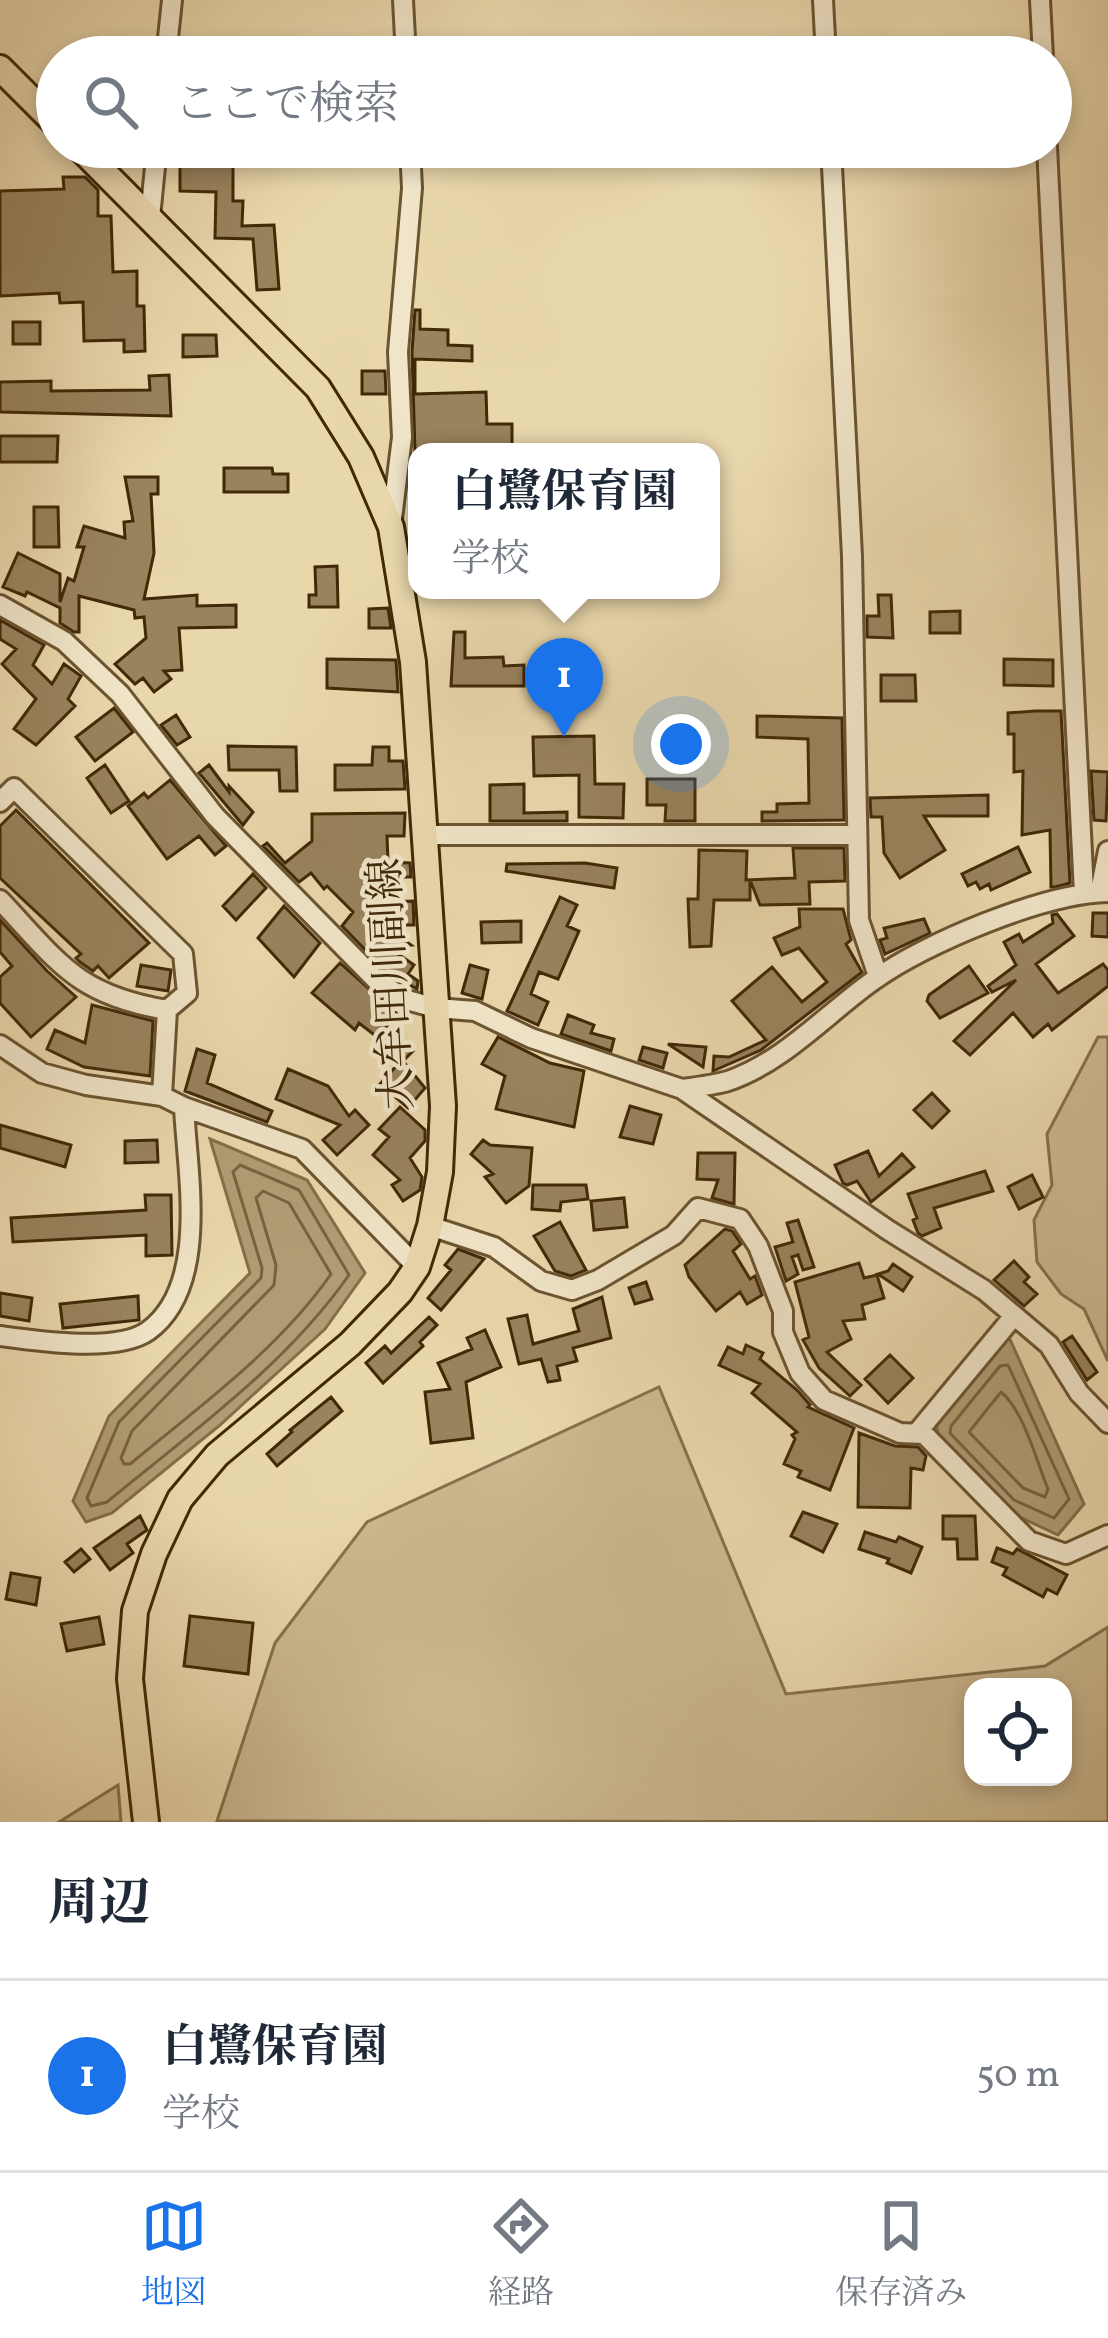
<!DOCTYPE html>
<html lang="ja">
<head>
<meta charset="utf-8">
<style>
  :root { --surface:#fff; --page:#f2f2f3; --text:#1f2937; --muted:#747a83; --line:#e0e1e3; --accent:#1a73e8 }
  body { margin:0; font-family:Vollkorn,"Noto Serif JP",serif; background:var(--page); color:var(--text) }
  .controls { position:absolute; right:36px; bottom:36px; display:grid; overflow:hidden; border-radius:24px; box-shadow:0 6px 18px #0003 }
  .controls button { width:108px; height:108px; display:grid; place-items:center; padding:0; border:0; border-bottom:3px solid var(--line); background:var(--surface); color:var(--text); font:60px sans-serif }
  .you { position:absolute; left:681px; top:744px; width:42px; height:42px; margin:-30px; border:9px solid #fff; border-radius:50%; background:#1a73e8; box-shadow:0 0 0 18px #1a73e833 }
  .badge { display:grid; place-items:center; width:78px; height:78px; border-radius:50%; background:var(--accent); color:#fff; font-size:39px; font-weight:700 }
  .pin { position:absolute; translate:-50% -99px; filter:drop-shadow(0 3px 6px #0008) }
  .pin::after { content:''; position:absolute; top:63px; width:42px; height:36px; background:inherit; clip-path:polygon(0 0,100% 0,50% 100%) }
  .popup { position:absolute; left:408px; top:443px; width:312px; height:156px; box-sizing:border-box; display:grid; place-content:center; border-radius:24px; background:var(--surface); filter:drop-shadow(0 3px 9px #0005); font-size:39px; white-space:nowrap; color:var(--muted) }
  .popup b { font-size:45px; color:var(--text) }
  .popup::after { content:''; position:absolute; left:50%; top:100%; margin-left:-24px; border:24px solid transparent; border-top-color:var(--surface) }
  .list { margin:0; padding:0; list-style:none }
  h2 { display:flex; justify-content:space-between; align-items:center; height:156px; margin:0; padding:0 48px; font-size:51px }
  h2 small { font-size:39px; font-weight:400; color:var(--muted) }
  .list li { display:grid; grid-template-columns:78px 1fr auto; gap:36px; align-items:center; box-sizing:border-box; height:192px; padding:0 48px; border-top:3px solid var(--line) }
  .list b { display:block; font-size:45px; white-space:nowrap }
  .list p { margin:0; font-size:39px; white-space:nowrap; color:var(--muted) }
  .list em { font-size:39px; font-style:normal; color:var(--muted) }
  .icon { flex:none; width:66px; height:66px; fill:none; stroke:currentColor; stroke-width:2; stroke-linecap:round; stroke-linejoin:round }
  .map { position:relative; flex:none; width:1108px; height:1822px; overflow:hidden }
  .search { position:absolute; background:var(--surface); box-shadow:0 6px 18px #0003; left:36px; right:36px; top:36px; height:132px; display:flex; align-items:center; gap:30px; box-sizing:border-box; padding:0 42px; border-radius:66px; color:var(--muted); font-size:45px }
  .sheet { height:348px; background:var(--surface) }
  nav { display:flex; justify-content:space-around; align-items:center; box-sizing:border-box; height:168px; border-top:3px solid var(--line); background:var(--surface); font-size:33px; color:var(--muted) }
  nav a { display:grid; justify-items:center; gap:6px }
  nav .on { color:var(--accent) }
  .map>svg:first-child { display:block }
  .green { fill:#ccb990; stroke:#86714c; stroke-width:3; fill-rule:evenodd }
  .water { fill:#b09c74; stroke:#846e48; stroke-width:3 }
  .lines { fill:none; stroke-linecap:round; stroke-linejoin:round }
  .shore { stroke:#78623e; stroke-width:3 }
  .building { fill:#98835d; stroke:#412907; stroke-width:3 }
  .minor-casing { stroke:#6b5430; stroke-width:24 }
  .major-casing { stroke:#412907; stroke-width:30 }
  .minor { stroke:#f1e5c9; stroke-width:18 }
  .major { stroke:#e9d7ac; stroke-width:24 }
  .labels { text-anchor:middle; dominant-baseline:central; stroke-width:9; stroke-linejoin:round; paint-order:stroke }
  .street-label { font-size:42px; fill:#412907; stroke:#f1e5c9 }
</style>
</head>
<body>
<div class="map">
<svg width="1108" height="1822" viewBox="0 0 1108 1822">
  <rect width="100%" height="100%" fill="#e9d7ac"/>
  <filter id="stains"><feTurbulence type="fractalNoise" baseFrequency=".00167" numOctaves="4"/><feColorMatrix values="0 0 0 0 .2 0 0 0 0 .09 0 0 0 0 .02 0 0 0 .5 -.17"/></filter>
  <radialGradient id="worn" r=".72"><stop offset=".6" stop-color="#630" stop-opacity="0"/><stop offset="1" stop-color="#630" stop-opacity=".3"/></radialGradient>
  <path class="green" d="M 1098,1037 L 1108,1037 L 1108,1361 L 1084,1309 L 1061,1294 L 1037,1262 L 1034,1220 L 1052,1185 L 1047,1134 Z
    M 659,1387 L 786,1694 L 1045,1666 L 1108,1627 L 1108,1822 L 217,1821 L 275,1643 L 367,1522 ZM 1063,1687 L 1063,1777 L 973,1777 L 973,1687 Z
    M 118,1785 L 121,1822 L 59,1822 Z"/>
  <path class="water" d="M 210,1139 L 307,1180 L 365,1273 L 325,1329 L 220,1425 L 112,1513 L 86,1522 L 73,1501 L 109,1416 L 250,1273 Z
    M 1009,1337 L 1084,1504 L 1058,1535 L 1007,1511 L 938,1439 L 937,1424 Z"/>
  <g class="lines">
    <path class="shore" d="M 240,1165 L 299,1190 L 349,1275 C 286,1365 192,1432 107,1502 L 91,1506 L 87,1498 L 119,1422 L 261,1278 L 262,1268 L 233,1172 Z
      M 263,1191 L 289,1203 L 331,1274 C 279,1349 200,1406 130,1464 L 124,1464 L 121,1458 L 132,1431 L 274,1285 L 276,1265 L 256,1198 Z
      M 1008,1365 L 1069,1499 L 1054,1518 L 1014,1500 L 950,1433 L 951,1426 L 1000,1366 Z
      M 1001,1392 C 1024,1411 1036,1460 1048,1489 L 1045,1497 L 1023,1488 L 969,1432 Z"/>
  </g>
  <path class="building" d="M 180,165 L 233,165 L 233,201 L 243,201 L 242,226 L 274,225 L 279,289 L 257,290 L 253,239 L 215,238 L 216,192 L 180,191 Z
    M 63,177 L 85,177 L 98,190 L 98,216 L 111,216 L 113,272 L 137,271 L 137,306 L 144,306 L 145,351 L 124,352 L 124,340 L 84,341 L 83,302 L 60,303 L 59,293 L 0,296 L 0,191 L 64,189 Z
    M 415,310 L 420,310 L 420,329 L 448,330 L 448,345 L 472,346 L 472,361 L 415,359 L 415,394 L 486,392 L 487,424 L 512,424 L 512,452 L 415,452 L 412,352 Z
    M 13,322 L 40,322 L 40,344 L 13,344 Z
    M 183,335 L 216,335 L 217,356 L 183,357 Z
    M 362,371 L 385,371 L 386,394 L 362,394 Z
    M 169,375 L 171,416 L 0,412 L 0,382 L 51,381 L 51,391 L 150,390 L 149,376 Z
    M 0,436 L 58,436 L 57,462 L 0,462 Z
    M 224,468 L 272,468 L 273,474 L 288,474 L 288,492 L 224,492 Z
    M 125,477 L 158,477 L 158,494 L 151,494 L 154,553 L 144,599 L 197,595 L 197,606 L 236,605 L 236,627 L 179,628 L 182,670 L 164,671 L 171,679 L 154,692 L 143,678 L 135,684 L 115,664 L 146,638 L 144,617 L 135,618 L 134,610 L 79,596 L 79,632 L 74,632 L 60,623 L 60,608 L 27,592 L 25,596 L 3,587 L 18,553 L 60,574 L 60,602 L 68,578 L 74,581 L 84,547 L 77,547 L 84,526 L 125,538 L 124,522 L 133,521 Z
    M 34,507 L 58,507 L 59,547 L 34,547 Z
    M 337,566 L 338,607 L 309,607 L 309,595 L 316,595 L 315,567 Z
    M 878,595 L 891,595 L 893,638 L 867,637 L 867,616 L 879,616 Z
    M 388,608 L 391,628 L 369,628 L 369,609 Z
    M 960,611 L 960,633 L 930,633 L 930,612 Z
    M 0,620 L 44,645 L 33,665 L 52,684 L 64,664 L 81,676 L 68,699 L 75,706 L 36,745 L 14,729 L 36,699 L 2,664 L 16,649 L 0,639 Z
    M 454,632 L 465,632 L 465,658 L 503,657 L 504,666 L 524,665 L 524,686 L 451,686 Z
    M 327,659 L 396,660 L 398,692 L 327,688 Z
    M 1004,659 L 1053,660 L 1053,686 L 1004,685 Z
    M 881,675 L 915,675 L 916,701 L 881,701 Z
    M 114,708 L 133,732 L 95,761 L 76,737 Z
    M 1035,711 L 1061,711 L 1070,883 L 1055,887 L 1051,887 L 1050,830 L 1022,835 L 1023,771 L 1014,772 L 1014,734 L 1008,734 L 1008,713 Z
    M 176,715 L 190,737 L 177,745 L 161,725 Z
    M 757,716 L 842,718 L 844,820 L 762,821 L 762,812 L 777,812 L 777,804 L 809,803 L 808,739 L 757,737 Z
    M 594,736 L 595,784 L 624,784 L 623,818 L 579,817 L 579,775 L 534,776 L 533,737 Z
    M 228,746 L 296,747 L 297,791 L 280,791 L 279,770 L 229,770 Z
    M 373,747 L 389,747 L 389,761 L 403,761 L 405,789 L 335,790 L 335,765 L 372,765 Z
    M 105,765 L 129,801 L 111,813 L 87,778 Z
    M 209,765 L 229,792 L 229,786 L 253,812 L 243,825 L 199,773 Z
    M 1091,771 L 1108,772 L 1106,821 L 1094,820 Z
    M 647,779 L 695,779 L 695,821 L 665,821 L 666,805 L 647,805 Z
    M 170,780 L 226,846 L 215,855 L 199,836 L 167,859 L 128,806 L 144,793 L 148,798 Z
    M 524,784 L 524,813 L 567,812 L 567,821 L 490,821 L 490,785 Z
    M 988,795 L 988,816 L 924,816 L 945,850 L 900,878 L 884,853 L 882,817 L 871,817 L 870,798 Z
    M 16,810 L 149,943 L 109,978 L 98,966 L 93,971 L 80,962 L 76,958 L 81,954 L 0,878 L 0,826 Z
    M 405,813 L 404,836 L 387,836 L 388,862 L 410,863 L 411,877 L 388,877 L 389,902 L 413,901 L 414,925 L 383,925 L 411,945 L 396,946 L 403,947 L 398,954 L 414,965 L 408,974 L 418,981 L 417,989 L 386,971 L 342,926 L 353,912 L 327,886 L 324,889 L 311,873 L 299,882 L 263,846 L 267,843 L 285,863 L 312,841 L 312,814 Z
    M 1018,847 L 1030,872 L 991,890 L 989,884 L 980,889 L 976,882 L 968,886 L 962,874 Z
    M 793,848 L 844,848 L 845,881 L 809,882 L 810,904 L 760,905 L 750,880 L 750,900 L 714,900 L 711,946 L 690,947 L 688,899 L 698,899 L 699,850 L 747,851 L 746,880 L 795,878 Z
    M 585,863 L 617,868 L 614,888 L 506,871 L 507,864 Z
    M 253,874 L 266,888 L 236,920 L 223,906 Z
    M 560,897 L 577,905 L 567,926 L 579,931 L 558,979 L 539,972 L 531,994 L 548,1002 L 538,1025 L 507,1011 Z
    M 284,906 L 320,943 L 294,977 L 258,938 Z
    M 799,909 L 843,909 L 851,940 L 846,944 L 862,972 L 761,1050 L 713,1071 L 714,1056 L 729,1057 L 766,1040 L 732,1001 L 772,967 L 802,1002 L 827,982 L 799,948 L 782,955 L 774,938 L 800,927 Z
    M 1093,913 L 1108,913 L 1108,937 L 1092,936 Z
    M 1057,914 L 1074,936 L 1036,964 L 1058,993 L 1103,964 L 1108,970 L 1108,986 L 1052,1030 L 1048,1024 L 1033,1037 L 1013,1013 L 970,1055 L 954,1041 L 1016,980 L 992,992 L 988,986 L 1016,965 L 1004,942 L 1019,934 L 1023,942 L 1053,923 L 1052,915 Z
    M 924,919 L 930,933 L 885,954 L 880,940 L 887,938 L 884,928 Z
    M 0,920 L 47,971 L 76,997 L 31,1037 L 0,1003 L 0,977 L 12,966 L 0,952 Z
    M 521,921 L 521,942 L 482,943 L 481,922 Z
    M 340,963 L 397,1014 L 386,1027 L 413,1051 L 403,1061 L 425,1088 L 408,1108 L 380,1084 L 399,1063 L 387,1053 L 381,1040 L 359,1023 L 355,1030 L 312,993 Z
    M 141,965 L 171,970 L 168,991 L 137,986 Z
    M 470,965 L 488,970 L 482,999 L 462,993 Z
    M 969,966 L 988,993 L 940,1018 L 927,1001 L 929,995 Z
    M 92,1005 L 153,1021 L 150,1076 L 84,1067 L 47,1049 L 55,1030 L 85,1043 Z
    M 568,1015 L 594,1025 L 591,1033 L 614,1039 L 611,1051 L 561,1034 Z
    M 498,1037 L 550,1063 L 584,1071 L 574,1127 L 496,1109 L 505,1076 L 482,1064 Z
    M 668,1044 L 706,1047 L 703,1067 Z
    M 643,1047 L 667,1053 L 663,1068 L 639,1060 Z
    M 197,1049 L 215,1055 L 207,1083 L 272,1111 L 267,1122 L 185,1091 Z
    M 288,1069 L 328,1086 L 349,1116 L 355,1110 L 369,1125 L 337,1155 L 323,1140 L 340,1125 L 276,1099 Z
    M 932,1093 L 949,1111 L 932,1128 L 914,1110 Z
    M 630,1106 L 661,1115 L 653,1144 L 620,1137 Z
    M 400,1107 L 425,1130 L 425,1141 L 410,1158 L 422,1177 L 420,1190 L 403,1201 L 392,1185 L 400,1180 L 373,1155 L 389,1137 L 379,1129 Z
    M 0,1125 L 71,1145 L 65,1167 L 0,1148 Z
    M 157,1140 L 158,1162 L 125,1163 L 125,1141 Z
    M 483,1140 L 490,1145 L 532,1148 L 529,1186 L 506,1203 L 485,1177 L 493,1174 L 471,1154 Z
    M 868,1151 L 879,1176 L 902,1154 L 914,1167 L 871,1202 L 857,1181 L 847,1185 L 843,1183 L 835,1165 Z
    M 698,1153 L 735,1153 L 734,1204 L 712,1198 L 718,1180 L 697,1179 Z
    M 985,1171 L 993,1191 L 934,1208 L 941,1228 L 922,1236 L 918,1233 L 913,1220 L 917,1218 L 908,1194 Z
    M 1032,1175 L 1043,1197 L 1019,1209 L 1008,1187 Z
    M 533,1185 L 586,1185 L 588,1199 L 561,1202 L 560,1211 L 532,1209 Z
    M 145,1195 L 171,1195 L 172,1255 L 146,1256 L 146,1235 L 13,1242 L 11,1218 L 146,1210 Z
    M 624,1198 L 627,1227 L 594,1230 L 591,1201 Z
    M 798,1220 L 814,1267 L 803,1270 L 798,1255 L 792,1257 L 798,1274 L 786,1281 L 775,1247 L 793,1242 L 787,1223 Z
    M 560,1222 L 586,1270 L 571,1276 L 555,1271 L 534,1236 Z
    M 725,1229 L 732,1231 L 741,1244 L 733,1251 L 750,1279 L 755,1276 L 762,1295 L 747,1304 L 740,1292 L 716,1311 L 689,1277 L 685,1265 Z
    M 458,1249 L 484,1259 L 441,1310 L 428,1298 L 451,1270 L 445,1265 Z
    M 1014,1261 L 1029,1277 L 1024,1282 L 1037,1294 L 1024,1306 L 994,1280 Z
    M 859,1263 L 864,1278 L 877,1275 L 884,1298 L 862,1305 L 865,1319 L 843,1321 L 851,1339 L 827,1352 L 861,1385 L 850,1396 L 819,1368 L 803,1340 L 809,1337 L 795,1282 Z
    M 893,1264 L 912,1277 L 903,1291 L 878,1274 L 888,1271 Z
    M 646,1282 L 652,1299 L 635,1304 L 629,1288 Z
    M 0,1293 L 32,1298 L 29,1321 L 0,1316 Z
    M 138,1296 L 139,1320 L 63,1328 L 60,1304 Z
    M 602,1297 L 611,1338 L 573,1348 L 577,1361 L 557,1366 L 560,1380 L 548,1382 L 541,1359 L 519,1364 L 508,1319 L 527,1315 L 533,1344 L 579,1331 L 573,1309 Z
    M 429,1317 L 437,1325 L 420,1342 L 423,1346 L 383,1383 L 366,1363 L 385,1346 L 391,1353 Z
    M 485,1330 L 501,1367 L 466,1382 L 473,1438 L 431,1443 L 425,1392 L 450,1389 L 438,1363 L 472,1349 L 467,1338 Z
    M 1072,1336 L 1097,1372 L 1087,1380 L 1063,1342 Z
    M 746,1345 L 763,1353 L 760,1359 L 797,1390 L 810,1405 L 808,1407 L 854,1428 L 830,1490 L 798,1477 L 801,1471 L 784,1464 L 795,1439 L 792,1435 L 797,1432 L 752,1393 L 760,1384 L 719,1365 L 728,1347 L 743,1354 Z
    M 890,1355 L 913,1378 L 888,1403 L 865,1379 Z
    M 331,1397 L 342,1411 L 277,1466 L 267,1454 L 292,1432 L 290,1430 Z
    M 859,1433 L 895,1446 L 918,1447 L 926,1456 L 923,1470 L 911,1468 L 910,1508 L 858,1507 Z
    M 803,1512 L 837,1524 L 823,1552 L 791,1536 Z
    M 140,1516 L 147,1530 L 127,1544 L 133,1553 L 110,1570 L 94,1548 Z
    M 943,1516 L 975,1516 L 977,1559 L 958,1559 L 957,1539 L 943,1539 Z
    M 865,1532 L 896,1542 L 899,1537 L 922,1547 L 911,1573 L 887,1563 L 889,1559 L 859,1549 Z
    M 997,1548 L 1013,1554 L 1017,1549 L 1067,1575 L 1057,1594 L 1047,1589 L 1043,1597 L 1003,1575 L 1007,1568 L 992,1562 Z
    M 81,1549 L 90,1559 L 74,1572 L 65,1562 Z
    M 11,1573 L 40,1578 L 36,1605 L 6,1599 Z
    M 190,1616 L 253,1623 L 248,1674 L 184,1666 Z
    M 99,1617 L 104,1644 L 67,1651 L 61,1624 Z"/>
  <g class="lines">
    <g class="minor-casing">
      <path id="minor" d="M 403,0 L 406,57
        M 823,0 L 826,57
        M 1040,0 L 1043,57
        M 166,57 L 172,0
        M 831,147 L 852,556 L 859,920 L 878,976
        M 1047,147 L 1084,893
        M 150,217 L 157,147
        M 391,527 L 402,437 L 398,352 L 412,188 L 410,147
        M 0,605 L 64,641 L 120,694 L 215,816 L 378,982 L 407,1000 L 436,1008 L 475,1011 L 531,1038 L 682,1089 L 888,1230 L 984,1290 L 1049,1345 L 1079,1393 L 1108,1423
        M 0,802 L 14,788 L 183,954 L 187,993 L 167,1010 L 162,1096
        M 424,835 L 857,835
        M 1100,892 L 1108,851
        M 0,900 C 59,963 77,995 167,1010
        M 0,1045 L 42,1073 L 86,1085 L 162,1096 L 184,1107 L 302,1149 L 417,1267
        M 682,1089 C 697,1087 714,1085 728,1081 C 784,1062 827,1013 874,980 C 925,943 1045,893 1108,892
        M 430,1226 L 494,1247 L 541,1281 L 572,1290 L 598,1280 L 674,1235 L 698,1208 L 740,1219 L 758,1246 L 783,1311 L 783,1332 L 800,1373 L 824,1400 L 900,1433 L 924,1434 L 1029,1541 L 1066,1554 L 1108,1535
        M 0,1336 C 37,1341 117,1353 148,1331 C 210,1286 187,1173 184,1107
        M 916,1434 L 1013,1317"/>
    </g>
    <g class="major-casing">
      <path id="major" d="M 0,68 L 57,125
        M 79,147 L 318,388 L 361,457 L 391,527 L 413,662 L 443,1106 L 440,1172 L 430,1226 L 417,1267 L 400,1292 L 350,1344 L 217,1455 L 180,1499 L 154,1554 L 135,1611 L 130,1679 L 146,1822"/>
    </g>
    <use href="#minor" class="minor"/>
    <use href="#major" class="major"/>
  </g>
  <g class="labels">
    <g class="street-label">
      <text transform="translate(394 984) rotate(-93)">大牟田川副線</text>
    </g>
  </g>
  <rect width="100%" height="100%" filter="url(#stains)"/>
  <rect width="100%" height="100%" fill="url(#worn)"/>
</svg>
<div class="controls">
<button><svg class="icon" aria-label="locate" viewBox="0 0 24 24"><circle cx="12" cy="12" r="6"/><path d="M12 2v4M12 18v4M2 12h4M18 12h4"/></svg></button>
</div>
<div class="you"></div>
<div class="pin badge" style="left:564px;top:737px">1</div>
<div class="popup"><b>白鷺保育園</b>学校</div>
<div class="search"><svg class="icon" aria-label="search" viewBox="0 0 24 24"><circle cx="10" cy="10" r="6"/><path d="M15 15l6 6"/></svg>ここで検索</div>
</div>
<section class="sheet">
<h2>周辺<small></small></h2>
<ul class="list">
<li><span class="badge">1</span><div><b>白鷺保育園</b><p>学校</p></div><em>50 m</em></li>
</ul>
</section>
<nav>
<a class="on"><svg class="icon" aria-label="map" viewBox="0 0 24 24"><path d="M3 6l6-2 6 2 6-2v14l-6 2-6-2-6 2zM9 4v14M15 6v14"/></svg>地図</a>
<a><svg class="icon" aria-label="directions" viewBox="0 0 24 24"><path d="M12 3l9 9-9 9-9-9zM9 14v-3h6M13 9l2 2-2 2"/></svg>経路</a>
<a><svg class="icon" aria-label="saved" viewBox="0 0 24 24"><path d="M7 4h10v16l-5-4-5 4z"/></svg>保存済み</a>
</nav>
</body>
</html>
